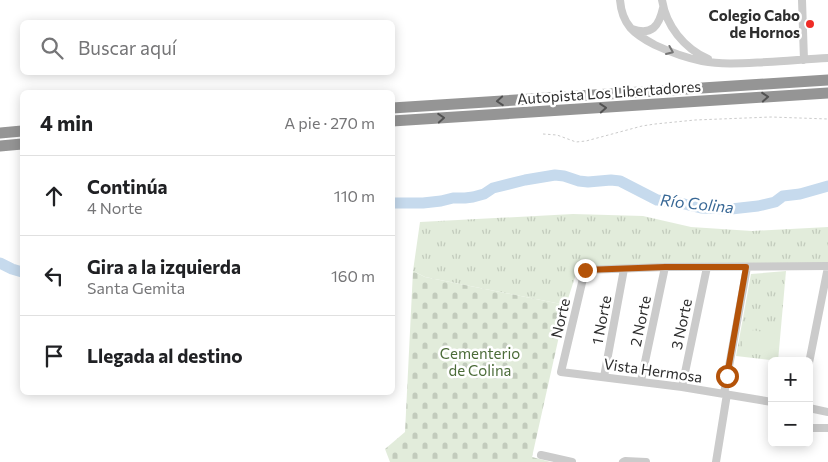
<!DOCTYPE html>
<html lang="es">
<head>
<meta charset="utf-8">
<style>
  :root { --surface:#fff; --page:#f2f2f2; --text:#202124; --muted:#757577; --line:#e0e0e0 }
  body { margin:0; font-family:Commissioner,sans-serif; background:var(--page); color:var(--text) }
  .controls { position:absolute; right:15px; bottom:15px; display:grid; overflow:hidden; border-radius:8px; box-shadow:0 2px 12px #0003 }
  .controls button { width:45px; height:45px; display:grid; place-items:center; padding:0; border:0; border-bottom:1px solid var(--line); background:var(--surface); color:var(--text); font:25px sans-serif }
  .stop { position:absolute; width:15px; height:15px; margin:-11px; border:4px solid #b45309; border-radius:50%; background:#fff }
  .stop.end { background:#b45309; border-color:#fff; box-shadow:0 1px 5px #0008 }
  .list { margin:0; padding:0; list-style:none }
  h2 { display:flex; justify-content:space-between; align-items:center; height:65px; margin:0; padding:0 20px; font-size:21px }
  h2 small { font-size:16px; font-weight:400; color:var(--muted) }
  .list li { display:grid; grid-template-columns:32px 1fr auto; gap:15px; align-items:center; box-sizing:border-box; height:80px; padding:0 20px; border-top:1px solid var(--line) }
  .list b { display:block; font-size:19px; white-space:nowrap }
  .list p { margin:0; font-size:16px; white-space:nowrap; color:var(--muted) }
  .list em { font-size:16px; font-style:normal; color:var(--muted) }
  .icon { flex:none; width:28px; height:28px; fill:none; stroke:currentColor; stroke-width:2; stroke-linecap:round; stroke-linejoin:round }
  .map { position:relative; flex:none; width:828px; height:462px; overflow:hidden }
  .search { position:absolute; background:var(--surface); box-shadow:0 2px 12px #0003; left:20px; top:20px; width:375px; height:55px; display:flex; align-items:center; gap:12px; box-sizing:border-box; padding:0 18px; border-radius:8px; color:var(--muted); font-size:19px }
  .panel { position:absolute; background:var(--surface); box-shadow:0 2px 12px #0003; left:20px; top:90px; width:375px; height:305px; border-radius:8px }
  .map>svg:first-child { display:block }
  .grass { fill:url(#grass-tufts) }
  .cemetery { fill:url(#cemetery-stones) }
  .pitch { fill:#e2ecdb }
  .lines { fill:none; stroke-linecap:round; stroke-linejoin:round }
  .river { stroke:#c6daed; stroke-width:11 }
  .path { stroke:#cbcbcb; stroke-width:1; stroke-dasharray:2.5 2.5; stroke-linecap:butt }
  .minor { stroke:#cbcbcb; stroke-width:8 }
  .highway { stroke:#959595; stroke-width:11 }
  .oneway { stroke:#757575 }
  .oneway2 { stroke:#525252 }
  .route { stroke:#b45309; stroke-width:6 }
  .poi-dot { fill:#ef2c26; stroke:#fff; stroke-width:2 }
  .labels { text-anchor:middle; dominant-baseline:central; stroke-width:5; stroke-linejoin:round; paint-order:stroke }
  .poi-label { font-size:15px; font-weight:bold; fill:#2e2e2e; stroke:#fff; text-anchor:end }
  .street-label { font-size:15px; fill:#2e2e2e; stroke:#fff }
  .park-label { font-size:15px; fill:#4c6c39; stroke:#fff }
  .water-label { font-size:16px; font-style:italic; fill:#376795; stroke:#fff }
</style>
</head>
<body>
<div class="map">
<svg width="828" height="462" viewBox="0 0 828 462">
  <defs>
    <pattern id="grass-tufts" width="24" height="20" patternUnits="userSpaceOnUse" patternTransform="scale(1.25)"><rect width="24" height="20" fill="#e2ecdb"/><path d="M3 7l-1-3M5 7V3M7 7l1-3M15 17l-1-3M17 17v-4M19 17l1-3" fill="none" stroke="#c2cbbc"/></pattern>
    <pattern id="cemetery-stones" width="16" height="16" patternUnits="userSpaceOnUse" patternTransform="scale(1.25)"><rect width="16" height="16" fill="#e2ecdb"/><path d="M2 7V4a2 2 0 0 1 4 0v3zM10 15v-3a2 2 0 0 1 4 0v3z" fill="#c2cbbc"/></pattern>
  </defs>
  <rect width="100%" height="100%" fill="#fff"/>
  <path class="grass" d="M 573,214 L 643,216 L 691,227 L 752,231 L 828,227 L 828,264 L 584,268 L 577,271 L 566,305 L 425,277 L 413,271 L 420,222 Z
    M 786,271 L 778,361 L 736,356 L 751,274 Z"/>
  <path class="cemetery" d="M 413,271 L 425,277 L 566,305 L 532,457 L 551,462 L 390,462 L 385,449 L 405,432 Z"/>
  <path class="pitch" d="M 745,329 L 778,334 L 775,356 L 742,352 Z"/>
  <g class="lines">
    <path class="river" d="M 392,203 L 423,203 L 441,201 L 453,198 L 465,198 L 473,197 L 484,194 L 493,188 L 525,180 L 555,175 L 564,176 L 579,181 L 588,182 L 611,180 L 620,181 L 657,200 L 676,202 L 701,208 L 731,209 L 758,206 L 775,202 L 783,196 L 800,194 L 828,186
      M 0,263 L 12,269 L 22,272"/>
    <path class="path" d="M 543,134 L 557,135 L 576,142 L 586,141 L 642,126 L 655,124 L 695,120 L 771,117 L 828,119"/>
    <path class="minor" d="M 620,0 C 622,25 634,34 655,45 C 670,52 686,58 702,61 C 724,65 745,63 767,62 C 787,61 808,59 828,58
      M 662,0 C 666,26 684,48 708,59
      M 802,0 L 804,60
      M 632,29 C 652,36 659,26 663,8
      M 809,363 L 828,267
      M 604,377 L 624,269
      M 641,381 L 665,267
      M 682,387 L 707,267
      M 724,394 L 747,267
      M 772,402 L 682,387 L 561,372 L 585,270 L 665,267 L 828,266
      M 809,408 L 828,412
      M 809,428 L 828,428
      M 541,455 L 572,462
      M 623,462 L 625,461 L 646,462
      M 716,462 L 727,394"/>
    <path class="highway" d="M 392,108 L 828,80
      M 392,121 L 828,93
      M 0,133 L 22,131
      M 0,146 L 22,144"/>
  </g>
  <defs><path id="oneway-chevron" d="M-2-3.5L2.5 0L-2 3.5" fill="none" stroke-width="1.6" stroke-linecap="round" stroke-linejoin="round" transform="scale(1.25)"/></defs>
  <use class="oneway" href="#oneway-chevron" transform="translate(670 51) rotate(23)"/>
  <g class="oneway2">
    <use href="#oneway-chevron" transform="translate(765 97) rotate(-4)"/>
    <use href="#oneway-chevron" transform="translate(500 101) rotate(176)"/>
    <use href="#oneway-chevron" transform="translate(603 108) rotate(-4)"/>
    <use href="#oneway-chevron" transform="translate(441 118) rotate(-4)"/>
  </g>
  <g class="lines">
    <path class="route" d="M 585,270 L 665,267 L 746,267 L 727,376"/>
  </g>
  <circle class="poi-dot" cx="810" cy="24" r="5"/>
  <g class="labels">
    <g class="poi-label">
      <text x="800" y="15">Colegio Cabo<tspan x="800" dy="17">de Hornos</tspan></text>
    </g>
    <g class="street-label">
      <text transform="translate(609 92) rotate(-4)">Autopista Los Libertadores</text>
      <text transform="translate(560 318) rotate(-77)">Norte</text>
      <text transform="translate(601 320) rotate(-79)">1 Norte</text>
      <text transform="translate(640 321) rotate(-78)">2 Norte</text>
      <text transform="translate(681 324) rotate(-78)">3 Norte</text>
      <text transform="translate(653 370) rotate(8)">Vista Hermosa</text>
    </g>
    <g class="park-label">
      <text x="480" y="353">Cementerio<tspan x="480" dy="17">de Colina</tspan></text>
    </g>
    <g class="water-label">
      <text transform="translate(697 203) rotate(6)">Río Colina</text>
    </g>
  </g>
</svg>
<div class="controls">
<button>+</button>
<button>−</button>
</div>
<div class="stop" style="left:727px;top:376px"></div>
<div class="stop end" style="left:585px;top:270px"></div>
<div class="search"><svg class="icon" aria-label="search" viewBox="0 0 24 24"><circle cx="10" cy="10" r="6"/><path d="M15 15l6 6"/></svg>Buscar aquí</div>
<section class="panel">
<h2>4 min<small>A pie · 270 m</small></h2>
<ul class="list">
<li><svg class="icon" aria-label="ahead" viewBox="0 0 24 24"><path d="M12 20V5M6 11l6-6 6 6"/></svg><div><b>Continúa</b><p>4 Norte</p></div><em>110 m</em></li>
<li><svg class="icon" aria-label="left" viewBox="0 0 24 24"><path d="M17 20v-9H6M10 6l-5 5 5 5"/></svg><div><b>Gira a la izquierda</b><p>Santa Gemita</p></div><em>160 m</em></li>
<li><svg class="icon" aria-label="arrive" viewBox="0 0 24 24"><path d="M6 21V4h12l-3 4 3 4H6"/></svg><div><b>Llegada al destino</b></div></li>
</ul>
</section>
</div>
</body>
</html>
